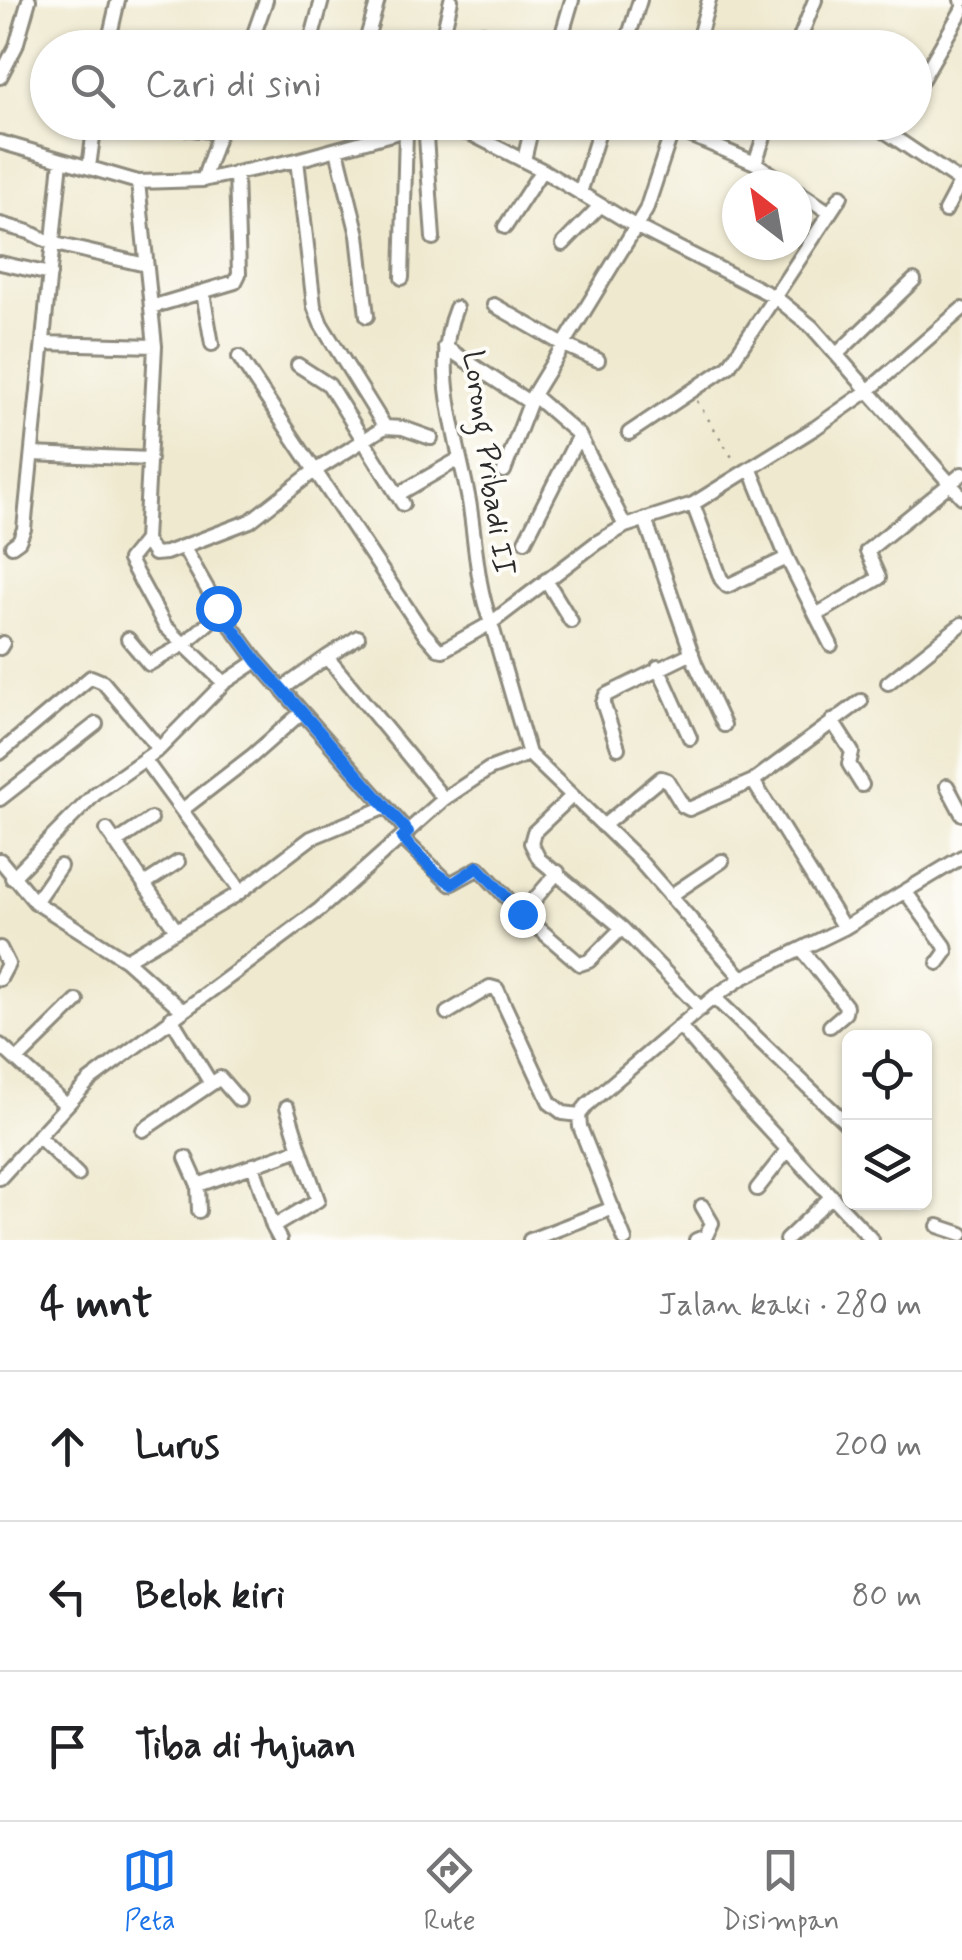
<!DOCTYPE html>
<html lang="id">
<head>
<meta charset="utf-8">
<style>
  :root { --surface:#fff; --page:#f6f6f6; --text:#202124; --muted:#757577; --line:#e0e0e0; --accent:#1a73e8 }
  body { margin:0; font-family:Mynerve,sans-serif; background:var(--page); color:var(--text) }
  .controls { position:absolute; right:30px; bottom:30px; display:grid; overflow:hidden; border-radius:15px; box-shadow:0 2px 8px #0004 }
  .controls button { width:90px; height:90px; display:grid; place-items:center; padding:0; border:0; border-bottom:2px solid var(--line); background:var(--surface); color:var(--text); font:50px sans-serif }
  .compass { position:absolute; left:722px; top:170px; width:90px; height:90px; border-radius:50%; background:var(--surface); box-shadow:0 2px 8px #0004; rotate:329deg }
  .stop { position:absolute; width:30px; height:30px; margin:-22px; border:8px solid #1a73e8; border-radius:50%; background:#fff }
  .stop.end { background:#1a73e8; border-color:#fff; box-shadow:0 2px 10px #0008 }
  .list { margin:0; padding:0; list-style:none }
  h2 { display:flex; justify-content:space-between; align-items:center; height:130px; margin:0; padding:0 40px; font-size:42px }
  h2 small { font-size:32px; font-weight:400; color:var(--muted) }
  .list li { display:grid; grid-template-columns:65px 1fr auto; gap:30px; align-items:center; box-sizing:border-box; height:150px; padding:0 40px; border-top:2px solid var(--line) }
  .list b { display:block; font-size:38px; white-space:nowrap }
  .list em { font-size:32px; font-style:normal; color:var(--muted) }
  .icon { flex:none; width:55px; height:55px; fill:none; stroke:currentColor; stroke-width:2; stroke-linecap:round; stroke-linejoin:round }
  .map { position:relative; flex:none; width:962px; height:1240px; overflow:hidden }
  .search { position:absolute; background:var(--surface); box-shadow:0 2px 8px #0004; left:30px; right:30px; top:30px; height:110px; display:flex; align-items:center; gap:25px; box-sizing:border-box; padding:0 35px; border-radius:55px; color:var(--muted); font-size:38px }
  .sheet { height:580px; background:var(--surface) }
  nav { display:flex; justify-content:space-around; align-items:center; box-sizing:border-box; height:140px; border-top:2px solid var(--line); background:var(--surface); font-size:28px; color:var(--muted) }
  nav a { display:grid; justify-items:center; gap:5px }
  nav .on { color:var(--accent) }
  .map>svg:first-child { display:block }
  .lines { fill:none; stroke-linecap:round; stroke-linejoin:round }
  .minor-casing { stroke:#8d8a7d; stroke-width:18 }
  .path { stroke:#8d8a7d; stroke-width:2.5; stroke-dasharray:2.5 8; stroke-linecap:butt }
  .minor { stroke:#fff; stroke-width:12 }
  .route { stroke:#1a73e8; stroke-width:12 }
  .labels { text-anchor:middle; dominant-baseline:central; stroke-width:8; stroke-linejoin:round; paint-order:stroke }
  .street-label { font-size:30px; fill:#2b2b2b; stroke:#fdfcf7 }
</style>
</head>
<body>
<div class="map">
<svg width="962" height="1240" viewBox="0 0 962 1240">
  <rect width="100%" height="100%" fill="#fdfcf7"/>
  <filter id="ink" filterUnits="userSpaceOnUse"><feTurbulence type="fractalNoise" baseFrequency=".01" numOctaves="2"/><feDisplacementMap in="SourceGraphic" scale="20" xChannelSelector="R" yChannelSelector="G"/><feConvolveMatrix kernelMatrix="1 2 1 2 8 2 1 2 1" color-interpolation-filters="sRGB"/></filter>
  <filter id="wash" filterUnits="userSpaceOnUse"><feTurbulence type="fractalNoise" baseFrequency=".0048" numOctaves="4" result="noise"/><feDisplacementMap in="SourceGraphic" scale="40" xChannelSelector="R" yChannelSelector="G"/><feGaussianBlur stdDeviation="2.25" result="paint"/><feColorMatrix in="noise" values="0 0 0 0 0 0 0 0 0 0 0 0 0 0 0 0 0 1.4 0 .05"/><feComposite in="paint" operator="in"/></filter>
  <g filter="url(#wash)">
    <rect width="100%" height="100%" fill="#efe9cf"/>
  </g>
  <g filter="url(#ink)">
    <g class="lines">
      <g class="minor-casing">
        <path id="minor" d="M 961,0 L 962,1
          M 107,48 L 118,0
          M 249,48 L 266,0
          M 309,48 L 322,0
          M 364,48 L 378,0
          M 440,48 L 451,0
          M 482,48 L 483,33
          M 558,48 L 572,0
          M 625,48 L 640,0
          M 696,48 L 709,0
          M 796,48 L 815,0
          M 0,77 L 16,46 L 29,0
          M 914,93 L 962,10
          M 425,122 L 433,238
          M 868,122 L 889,134 L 898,122
          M 148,124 L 219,132
          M 673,128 L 755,163 L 788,185
          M 889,134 L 962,183
          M 0,142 L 138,182 L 203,180 L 297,160 L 424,125 L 471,134 L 542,170 L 635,226 L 775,297 L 812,327 L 962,497
          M 337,150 L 358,235 L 367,316
          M 297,160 L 314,306 L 321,324 L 385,427
          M 524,160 L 533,122
          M 755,163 L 769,122
          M 89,167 L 95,122
          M 203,180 L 223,122
          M 138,182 L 155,346 L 145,540 L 129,560 L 165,626 L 224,683
          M 797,191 L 829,212
          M 580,193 L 602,122
          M 945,211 L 962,179
          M 0,224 L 29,232 L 51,243 L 146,265
          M 505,227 L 542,170
          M 563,244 L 600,206
          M 0,263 L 50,274
          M 402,278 L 406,132
          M 203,293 L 212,344
          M 494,305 L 562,344 L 598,360
          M 151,307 L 235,282 L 239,274 L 236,173
          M 43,343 L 155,346
          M 445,347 L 529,402
          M 837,354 L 914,280
          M 239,357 L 423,632 L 438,649 L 443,650 L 491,623 C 476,583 476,543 469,501 C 458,440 431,367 456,308
          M 298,365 L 329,385 L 403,504
          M 533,395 L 579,435 L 625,526
          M 629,433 L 729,366 L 841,196
          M 32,454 L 150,459
          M 751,470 L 787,558 L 831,645
          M 504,471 L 533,395 L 646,210 L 675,122
          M 397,495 L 459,459
          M 693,504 L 721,579 L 727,586 L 787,558
          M 645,519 L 695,663 L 724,725
          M 145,540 L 154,554 L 166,553 L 250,521 L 313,472 L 385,427 L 403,428 L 431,438
          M 525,541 L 579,435
          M 12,546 L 19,541 L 24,529 L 61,161
          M 184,548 L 218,608 L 257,661 L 408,832
          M 546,580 L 571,621
          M 816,615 L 879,578 L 867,551 L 962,474
          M 128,639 L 149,664 L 183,645 L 221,612
          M 0,648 L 3,643
          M 327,657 L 358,637
          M 658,667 L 690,738
          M 888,683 L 962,624
          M 282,689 L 327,657 L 444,799
          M 832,721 L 852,752 L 849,764 L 862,785
          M 618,748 L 603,703 L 606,695 L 692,653
          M 0,753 L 91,677 L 103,682 L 159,749
          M 529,754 L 491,623 L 596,543 L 625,526 L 693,504 L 815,428 L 869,390 L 962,309
          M 144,759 L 241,891
          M 947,786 L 962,814
          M 572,796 L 534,832 L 531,843 L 539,859 L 622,928 L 701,1009
          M 0,799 L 96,724
          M 182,810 L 252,756 L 302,712
          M 603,826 L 661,778 L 667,780 L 683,806 L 689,809 L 753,781
          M 107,830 L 176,930
          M 402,838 L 450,884 L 479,868 L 522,914 L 580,964 L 589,961 L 622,928
          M 115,843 L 151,819
          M 0,860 L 35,902 L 126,960 L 182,1010
          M 12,878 L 95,794 L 159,749 L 224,683 L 257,661
          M 144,884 L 178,862
          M 905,891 L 945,946 L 946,952 L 938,963
          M 670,896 L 722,861
          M 35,902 L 60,866
          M 522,914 L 558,872
          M 844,928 L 753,781 L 861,701
          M 0,948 L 8,964 L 0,979
          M 801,949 L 846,1006 L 845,1013 L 830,1026
          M 126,960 L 236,895 L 311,838 L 386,807
          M 714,997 L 850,1127
          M 447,1013 L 490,987 L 497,989 L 550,1103 L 563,1113 L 579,1115
          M 171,1018 L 210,1082
          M 680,1026 L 746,1105 L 872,1240
          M 0,1045 L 65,1104
          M 17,1060 L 77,1001
          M 143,1130 L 220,1078 L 239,1100
          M 38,1136 L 78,1175
          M 186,1158 L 198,1185 L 199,1211
          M 253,1165 L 273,1227 L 280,1240
          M 0,1178 L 89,1081 L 319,910 L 444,799 L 489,769 L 529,754 L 638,859 L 742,978
          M 198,1185 L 300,1149 L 287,1107
          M 757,1189 L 787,1151
          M 938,1226 L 962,1234
          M 273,1227 L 318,1200 L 300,1149
          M 530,1240 L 613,1208
          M 625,1240 L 580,1127 L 579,1115 L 587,1105 L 714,997 L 742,978 L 844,928 L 962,857
          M 696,1240 L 706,1236 L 712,1223 L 702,1206
          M 786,1240 L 832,1196"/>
      </g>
      <path class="path" d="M 697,401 L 735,462"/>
      <use href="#minor" class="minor"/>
    </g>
  </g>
  <g class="lines" filter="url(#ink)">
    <path class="route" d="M 218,608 L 257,661 L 408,832 L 402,838 L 434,871 L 452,884 L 478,867 L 522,914"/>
  </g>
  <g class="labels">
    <g class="street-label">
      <text transform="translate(488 463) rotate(82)">Lorong Pribadi II</text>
    </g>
  </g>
</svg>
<div class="controls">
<button><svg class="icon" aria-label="locate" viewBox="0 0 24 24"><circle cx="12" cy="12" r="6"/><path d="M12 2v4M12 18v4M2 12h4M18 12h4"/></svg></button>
<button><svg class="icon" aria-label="layers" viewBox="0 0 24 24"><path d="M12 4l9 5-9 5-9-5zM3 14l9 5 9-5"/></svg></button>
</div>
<svg class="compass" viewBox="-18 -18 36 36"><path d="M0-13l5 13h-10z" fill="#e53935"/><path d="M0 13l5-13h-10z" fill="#757577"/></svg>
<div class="stop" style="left:218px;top:608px"></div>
<div class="stop end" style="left:522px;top:914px"></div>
<div class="search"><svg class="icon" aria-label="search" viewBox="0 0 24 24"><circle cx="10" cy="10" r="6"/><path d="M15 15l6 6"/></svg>Cari di sini</div>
</div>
<section class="sheet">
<h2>4 mnt<small>Jalan kaki · 280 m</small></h2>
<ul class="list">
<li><svg class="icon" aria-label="ahead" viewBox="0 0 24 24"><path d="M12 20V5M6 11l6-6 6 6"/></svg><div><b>Lurus</b></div><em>200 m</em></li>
<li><svg class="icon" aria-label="left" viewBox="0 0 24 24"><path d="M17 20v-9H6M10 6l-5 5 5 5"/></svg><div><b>Belok kiri</b></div><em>80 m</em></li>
<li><svg class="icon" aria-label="arrive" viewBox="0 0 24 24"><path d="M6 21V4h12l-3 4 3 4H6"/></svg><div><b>Tiba di tujuan</b></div></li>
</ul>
</section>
<nav>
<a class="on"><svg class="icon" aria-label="map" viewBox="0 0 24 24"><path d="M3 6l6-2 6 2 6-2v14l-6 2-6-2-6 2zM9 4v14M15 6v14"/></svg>Peta</a>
<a><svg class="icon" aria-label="directions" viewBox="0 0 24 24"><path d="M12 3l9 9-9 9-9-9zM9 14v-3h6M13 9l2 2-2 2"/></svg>Rute</a>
<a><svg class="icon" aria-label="saved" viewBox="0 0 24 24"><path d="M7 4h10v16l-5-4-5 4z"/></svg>Disimpan</a>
</nav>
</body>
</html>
